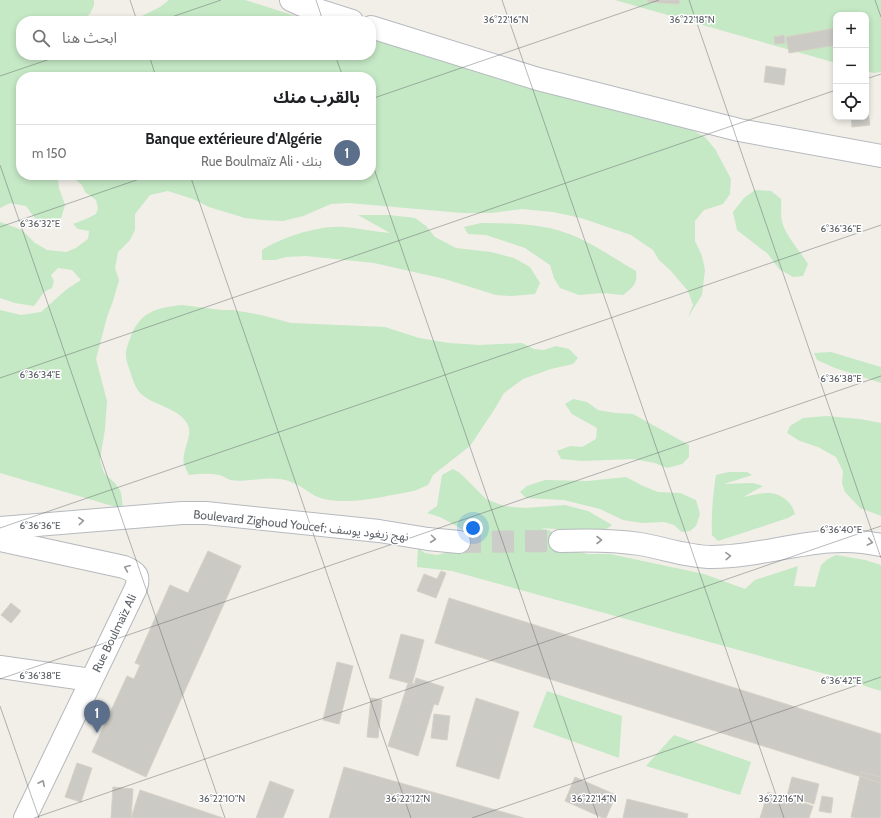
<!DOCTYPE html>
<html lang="ar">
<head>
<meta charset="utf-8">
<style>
  :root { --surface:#fff; --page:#f2f2f2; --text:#202124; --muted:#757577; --line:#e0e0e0; --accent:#1a73e8 }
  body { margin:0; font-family:Cabin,"Noto Sans Arabic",sans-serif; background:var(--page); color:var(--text); direction:rtl }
  .controls { position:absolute; right:12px; top:12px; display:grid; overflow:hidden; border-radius:8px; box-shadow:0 2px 6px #0003 }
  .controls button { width:36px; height:36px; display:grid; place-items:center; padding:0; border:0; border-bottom:1px solid var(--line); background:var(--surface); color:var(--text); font:20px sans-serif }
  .you { position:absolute; left:473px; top:528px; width:14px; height:14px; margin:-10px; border:3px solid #fff; border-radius:50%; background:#1a73e8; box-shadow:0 0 0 6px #1a73e833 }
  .badge { display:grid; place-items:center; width:26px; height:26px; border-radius:50%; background:var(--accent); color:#fff; font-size:13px; font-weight:700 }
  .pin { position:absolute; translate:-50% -33px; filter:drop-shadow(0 1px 2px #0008) }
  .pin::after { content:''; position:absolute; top:21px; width:14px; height:12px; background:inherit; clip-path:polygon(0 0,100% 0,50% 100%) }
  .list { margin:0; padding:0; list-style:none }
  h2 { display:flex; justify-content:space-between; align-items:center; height:52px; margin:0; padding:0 16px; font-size:17px }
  h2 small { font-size:13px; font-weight:400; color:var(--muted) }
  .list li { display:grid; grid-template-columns:26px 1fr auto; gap:12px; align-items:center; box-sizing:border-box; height:56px; padding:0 16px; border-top:1px solid var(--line) }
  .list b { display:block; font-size:15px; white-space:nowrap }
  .list p { margin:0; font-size:13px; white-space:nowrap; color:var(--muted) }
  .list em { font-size:13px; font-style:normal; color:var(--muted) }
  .icon { flex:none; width:22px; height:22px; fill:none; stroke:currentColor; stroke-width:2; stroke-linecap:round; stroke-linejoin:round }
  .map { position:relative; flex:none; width:881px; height:818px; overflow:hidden; direction:ltr }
  .search { position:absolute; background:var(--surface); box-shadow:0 2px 6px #0003; left:16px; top:16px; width:360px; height:44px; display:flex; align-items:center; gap:10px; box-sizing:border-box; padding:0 14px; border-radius:16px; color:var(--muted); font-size:15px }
  .panel { position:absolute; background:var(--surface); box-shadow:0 2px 6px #0003; left:16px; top:72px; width:360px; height:108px; border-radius:16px; direction:rtl }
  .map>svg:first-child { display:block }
  .green { fill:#c5e8c5 }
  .building { fill:#cccac5; stroke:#d6d1c6 }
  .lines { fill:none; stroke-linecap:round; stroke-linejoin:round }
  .secondary-tunnel { stroke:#ccccc8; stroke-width:22; stroke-dasharray:22 11; stroke-linecap:butt }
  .street-casing { stroke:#b5b8bc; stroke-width:24 }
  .secondary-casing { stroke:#b6babf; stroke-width:24 }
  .street { stroke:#fff; stroke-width:22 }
  .secondary { stroke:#fff; stroke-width:22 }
  .oneway { stroke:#979a9d }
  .ticks { fill:none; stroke:#5f6368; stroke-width:1; stroke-opacity:0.45 }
  .labels { text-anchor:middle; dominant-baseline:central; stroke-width:3; stroke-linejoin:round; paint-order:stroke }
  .street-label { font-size:12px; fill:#5f6368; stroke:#fff }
  .ticks-label { font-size:10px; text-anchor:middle; fill:#5f6368; stroke:#fff; stroke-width:3; stroke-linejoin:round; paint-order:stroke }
</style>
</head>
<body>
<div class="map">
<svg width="881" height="818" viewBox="0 0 881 818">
  <rect width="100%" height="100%" fill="#f1efe8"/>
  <path class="green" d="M 0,0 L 94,0 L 94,5 L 90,14 L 80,21 L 21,21 L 21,55 L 371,55 L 371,38 L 692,130 L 705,137 L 715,149 L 731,179 L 730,194 L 723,204 L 704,210 L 695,221 L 695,241 L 702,256 L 705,270 L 702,295 L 688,317 L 693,305 L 688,291 L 671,271 L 659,260 L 653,250 L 631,235 L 581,218 L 553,212 L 522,209 L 491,213 L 462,213 L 349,203 L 331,204 L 303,216 L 283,221 L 262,220 L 245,218 L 209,207 L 193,199 L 168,191 L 150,195 L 135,214 L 135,230 L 130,240 L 118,252 L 115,268 L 119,280 L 113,301 L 107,317 L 96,359 L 107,401 L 105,429 L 100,460 L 104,473 L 115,483 L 121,492 L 123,509 L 0,473 L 0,310 L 21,315 L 41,312 L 67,289 L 81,280 L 72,270 L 58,268 L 51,275 L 54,281 L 52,288 L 44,292 L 34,306 L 15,303 L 0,298 L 0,222 L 22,230 L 35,243 L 47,250 L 66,252 L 76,248 L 88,239 L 89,231 L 78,229 L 73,224 L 86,219 L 96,214 L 98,208 L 96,200 L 85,192 L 82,185 L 70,175 L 371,175 L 371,77 L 21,77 L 21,175 L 62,175 L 58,179 L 59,188 L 65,205 L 60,222 L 46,226 L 34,217 L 26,206 L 10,203 L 0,208 Z
    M 169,0 L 245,0 L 311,21 L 132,21 L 160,7 Z
    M 615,0 L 881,0 L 881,72 L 874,73 L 866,71 L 866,15 L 836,15 L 836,63 Z
    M 755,190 L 771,191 L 781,199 C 782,206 780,214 782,221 C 784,234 801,252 808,264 L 803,276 L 793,277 L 779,269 L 768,254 L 737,230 L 733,212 L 744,198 Z
    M 358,215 L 389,215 L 415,218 L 426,226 L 435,237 L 456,248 L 491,252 L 514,258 L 530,267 L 540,283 L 535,294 L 512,296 L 496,295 L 445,279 L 374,263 L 306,256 L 286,257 L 275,260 L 262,260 L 262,250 C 283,237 319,225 344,227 C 359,228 374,232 390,233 Z
    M 481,223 C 504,223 536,224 557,230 C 586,238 611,257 636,271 C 638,284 632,288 623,295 L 602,293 L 579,295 L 560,288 L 554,278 L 550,265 L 525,248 L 486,235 L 468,234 L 464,227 Z
    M 182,305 L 222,310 L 233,310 L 261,315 L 291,323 L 385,327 L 419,338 L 449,343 L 479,345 L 522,343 L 534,349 L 544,350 L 556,346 L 569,349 L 578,358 L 573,364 L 551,369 L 523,379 L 504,393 L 494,410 L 470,446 L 433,475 L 428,485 L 414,491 C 384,496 354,505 324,499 C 311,496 303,486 291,482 C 272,474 250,483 231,480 C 227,479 223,476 219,475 C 209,473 199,474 189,475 C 187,471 185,467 184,464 C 181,451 193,437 188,425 C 179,407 153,406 140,393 C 135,387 132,378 130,371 C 124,354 125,352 131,336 C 141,311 157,308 182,305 Z
    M 831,352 L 881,367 L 881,383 L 835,368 L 817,360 L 814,353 Z
    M 573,399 L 587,402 L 598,410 L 615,413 L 633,414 L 689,445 L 689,457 L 682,464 L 667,468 L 655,463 L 633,459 L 582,461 L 561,459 L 557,451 L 570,446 L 582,447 L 596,439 L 597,428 L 572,414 L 565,404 Z
    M 826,416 L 860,419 L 881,423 L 881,516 L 860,508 L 845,492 L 842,483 L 843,471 L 836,457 L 818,447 L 800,441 L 787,433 L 790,426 L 803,418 Z
    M 453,469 L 460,473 L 486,499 L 504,506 L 525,508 L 565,505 L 588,511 L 612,525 L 602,532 L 541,528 L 551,531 L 560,541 L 574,550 L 587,554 L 610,554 L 704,574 L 745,589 L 755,580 L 798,566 L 794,586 L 815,587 L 821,565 L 828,559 L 836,555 L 865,560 L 881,565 L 881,691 L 829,675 L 452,571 L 417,567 L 418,548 L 425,553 L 437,555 L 449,552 L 455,549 L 467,532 L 440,517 L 427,513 L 437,506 L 442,475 Z
    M 729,472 L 747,472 L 752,475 L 724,484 L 753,483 L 763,486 L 743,497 C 758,494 772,489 785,499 C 791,504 793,507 795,514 L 788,518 L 718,541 L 712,535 C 711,515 713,495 716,475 Z
    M 626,477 L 643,486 L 658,492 L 680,493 L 696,500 L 700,514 L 696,526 L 690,531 L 682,532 L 674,525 L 664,522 L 642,523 L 623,520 L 600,509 L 564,500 L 526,498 L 520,492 L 527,486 L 545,480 L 588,481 Z
    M 547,691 L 622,716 L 619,758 L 533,727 Z
    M 674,735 L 751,762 L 740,795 L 646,766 Z"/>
  <path class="building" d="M 648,0 L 679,0 L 679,4 L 648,2 Z
    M 836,28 L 836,45 L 789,53 L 786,37 Z
    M 784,35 L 785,43 L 775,44 L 774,37 Z
    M 766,66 L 786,69 L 784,85 L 764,82 Z
    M 866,103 L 867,103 L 870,125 L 852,127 L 851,117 L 866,117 Z
    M 208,551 L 241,566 L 146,777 L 92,752 L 127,676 L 134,679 L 140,665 L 135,663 L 170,585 L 188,593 Z
    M 441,571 L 446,573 L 436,598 L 417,591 L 424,574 L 437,579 Z
    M 449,598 L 881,734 L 881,783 L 435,643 Z
    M 11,603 L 21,611 L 11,623 L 1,615 Z
    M 401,634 L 424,640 L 412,684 L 389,678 Z
    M 337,662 L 353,666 L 339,724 L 323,720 Z
    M 416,678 L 444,687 L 438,705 L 434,704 L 418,756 L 388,746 L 408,683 L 414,684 Z
    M 371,698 L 382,700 L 378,738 L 367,737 Z
    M 476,698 L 519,712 L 499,779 L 456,766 Z
    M 434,714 L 450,716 L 447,740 L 431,738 Z
    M 77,763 L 92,768 L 81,802 L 65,797 Z
    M 344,767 L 524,818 L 329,818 Z
    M 861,772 L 881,777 L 881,813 L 880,818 L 856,818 L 851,817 Z
    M 575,777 L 616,795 L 606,818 L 603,818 L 565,801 Z
    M 792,777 L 819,784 L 814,804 L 787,796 Z
    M 270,781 L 294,790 L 283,818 L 256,818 Z
    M 113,787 L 133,789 L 131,818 L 111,818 Z
    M 140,790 L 223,818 L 131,818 Z
    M 768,792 L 813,806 L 809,818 L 760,818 Z
    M 822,796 L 833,798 L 831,813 L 819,811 Z
    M 627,799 L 688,814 L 687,818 L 623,818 Z"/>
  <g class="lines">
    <path class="secondary-tunnel" d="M 459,542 L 560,541"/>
    <g class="street-casing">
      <path id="street" d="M 0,540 L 124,567 C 136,572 140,575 136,588 L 25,818
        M 0,667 L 91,680"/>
    </g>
    <g class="secondary-casing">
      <path id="secondary" d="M 291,0 L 302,5 L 352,21
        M 371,27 L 538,79 L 739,130 L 881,156
        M 0,528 L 182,513 L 206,513 L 379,531 L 428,539 L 459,542
        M 560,541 C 587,540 613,540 640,544 C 664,548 687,557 712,557 C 771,557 820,531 881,545"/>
    </g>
    <use href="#street" class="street"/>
    <use href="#secondary" class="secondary"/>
  </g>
  <defs><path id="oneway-chevron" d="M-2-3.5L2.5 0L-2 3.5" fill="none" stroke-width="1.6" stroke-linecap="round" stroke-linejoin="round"/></defs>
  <g class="oneway">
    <use href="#oneway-chevron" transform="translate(81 521) rotate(-5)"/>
    <use href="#oneway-chevron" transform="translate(433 539) rotate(7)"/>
    <use href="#oneway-chevron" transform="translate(599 540)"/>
    <use href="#oneway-chevron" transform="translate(870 542) rotate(11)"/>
    <use href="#oneway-chevron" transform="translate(728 556) rotate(-3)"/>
    <use href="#oneway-chevron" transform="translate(127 568) rotate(-157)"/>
    <use href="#oneway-chevron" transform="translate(42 783) rotate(-64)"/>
  </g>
  <path class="ticks" d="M 130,0 L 137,21M 316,0 L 323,21M 502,0 L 784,818M 689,0 L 881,558M 875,0 L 881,17M 160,21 L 221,0M 149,55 L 156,77M 335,55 L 343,77M 0,76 L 62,55M 866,79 L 881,74M 371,99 L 659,0M 371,160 L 598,818M 0,165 L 225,818M 190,175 L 411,818M 0,227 L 151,175M 0,378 L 836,90M 0,528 L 881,225M 0,679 L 881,376M 0,706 L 39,818M 34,818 L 881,526M 472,818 L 881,677"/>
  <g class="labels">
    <g class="street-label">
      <text transform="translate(301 525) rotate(6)">Boulevard Zighoud Youcef; نهج زيغود يوسف</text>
      <text transform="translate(114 633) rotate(-64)">Rue Boulmaïz Ali</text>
    </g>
  </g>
  <g class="ticks-label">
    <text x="506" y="23">36°22'16"N</text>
    <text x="692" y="23">36°22'18"N</text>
    <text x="40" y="227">6°36'32"E</text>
    <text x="841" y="232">6°36'36"E</text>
    <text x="40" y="378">6°36'34"E</text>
    <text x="841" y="382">6°36'38"E</text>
    <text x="40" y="529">6°36'36"E</text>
    <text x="841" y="533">6°36'40"E</text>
    <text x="40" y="679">6°36'38"E</text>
    <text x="841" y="684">6°36'42"E</text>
    <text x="222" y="802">36°22'10"N</text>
    <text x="408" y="802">36°22'12"N</text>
    <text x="594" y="802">36°22'14"N</text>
    <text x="781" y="802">36°22'16"N</text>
  </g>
</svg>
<div class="controls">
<button>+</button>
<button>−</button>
<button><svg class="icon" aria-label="locate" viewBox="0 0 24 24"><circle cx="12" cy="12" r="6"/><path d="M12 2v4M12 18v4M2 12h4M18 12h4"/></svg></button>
</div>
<div class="you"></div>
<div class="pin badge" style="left:97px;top:733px;background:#5c6f8a">1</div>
<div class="search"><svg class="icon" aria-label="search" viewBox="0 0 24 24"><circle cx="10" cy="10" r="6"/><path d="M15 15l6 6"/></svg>ابحث هنا</div>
<section class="panel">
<h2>بالقرب منك<small></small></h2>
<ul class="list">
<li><span class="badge" style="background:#5c6f8a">1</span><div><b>Banque extérieure d'Algérie</b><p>بنك · Rue Boulmaïz Ali</p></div><em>150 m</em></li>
</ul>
</section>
</div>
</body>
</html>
